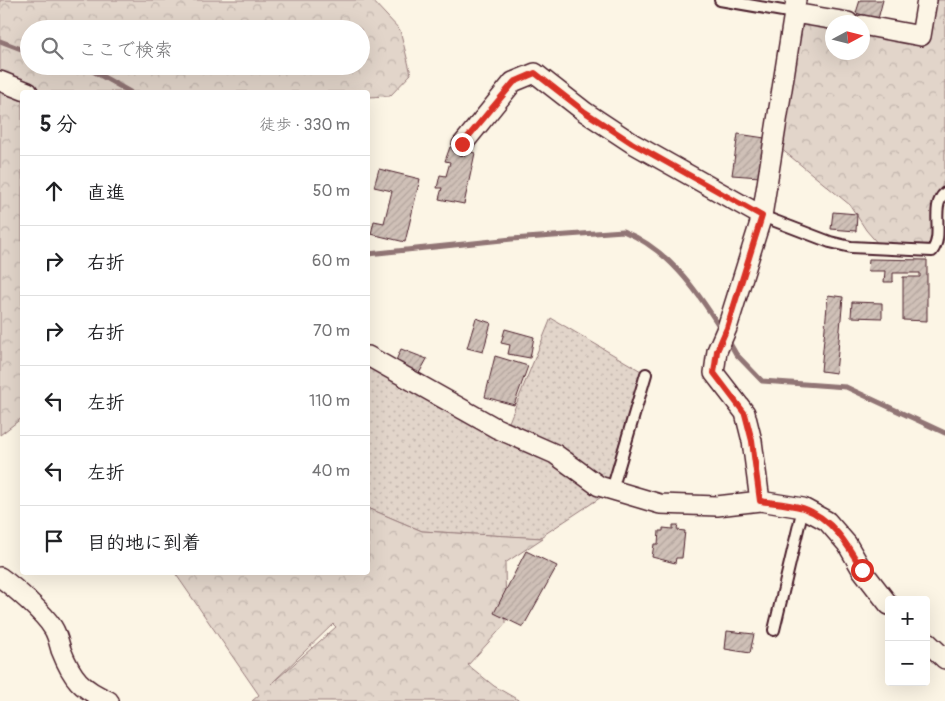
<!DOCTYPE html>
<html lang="ja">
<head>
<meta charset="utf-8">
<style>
  :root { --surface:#fff; --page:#f2f2f2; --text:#202124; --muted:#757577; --line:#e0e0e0 }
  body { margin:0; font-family:Pangolin,"Klee One",sans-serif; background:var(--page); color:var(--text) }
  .controls { position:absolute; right:15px; bottom:15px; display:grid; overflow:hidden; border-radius:5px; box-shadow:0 5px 20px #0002 }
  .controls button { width:45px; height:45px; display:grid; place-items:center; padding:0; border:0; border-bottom:1px solid var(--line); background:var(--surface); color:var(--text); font:25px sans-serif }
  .compass { position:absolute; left:825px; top:15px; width:45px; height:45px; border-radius:50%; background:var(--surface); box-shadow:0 5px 20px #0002; rotate:83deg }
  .stop { position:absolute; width:15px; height:15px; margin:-11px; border:4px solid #d93025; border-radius:50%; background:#fff }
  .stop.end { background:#d93025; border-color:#fff; box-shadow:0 1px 5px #0008 }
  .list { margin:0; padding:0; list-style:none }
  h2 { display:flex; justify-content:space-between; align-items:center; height:65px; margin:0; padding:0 20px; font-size:21px }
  h2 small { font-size:16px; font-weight:400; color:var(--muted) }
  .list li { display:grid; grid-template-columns:32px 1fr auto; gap:15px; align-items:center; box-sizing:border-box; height:70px; padding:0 20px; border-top:1px solid var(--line) }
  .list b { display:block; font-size:19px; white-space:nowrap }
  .list em { font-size:16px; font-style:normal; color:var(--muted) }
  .icon { flex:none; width:28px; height:28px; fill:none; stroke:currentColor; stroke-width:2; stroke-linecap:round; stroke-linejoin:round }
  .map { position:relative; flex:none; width:945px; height:701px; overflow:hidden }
  .search { position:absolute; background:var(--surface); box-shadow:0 5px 20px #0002; left:20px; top:20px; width:350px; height:55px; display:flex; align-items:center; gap:12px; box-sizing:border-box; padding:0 18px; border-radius:28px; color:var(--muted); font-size:19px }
  .panel { position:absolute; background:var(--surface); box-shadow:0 5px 20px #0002; left:20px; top:90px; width:350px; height:485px; border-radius:5px }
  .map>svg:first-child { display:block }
  .grass { fill:url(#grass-dots); stroke:#967a7a }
  .forest { fill:url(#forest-crowns); stroke:#967a7a; fill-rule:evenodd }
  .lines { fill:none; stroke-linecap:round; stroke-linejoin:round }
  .stream { stroke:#917474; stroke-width:5 }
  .building { fill:url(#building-hatch); stroke:#4a1f2b }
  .lane-casing { stroke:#4a1f2b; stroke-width:14 }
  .street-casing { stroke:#4a1f2b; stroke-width:22 }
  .lane { stroke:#fcf5e5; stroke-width:10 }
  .street { stroke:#fcf5e5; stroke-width:19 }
  .route { stroke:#d93025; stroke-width:6 }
</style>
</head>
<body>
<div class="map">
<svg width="945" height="701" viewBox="0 0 945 701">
  <defs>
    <pattern id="grass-dots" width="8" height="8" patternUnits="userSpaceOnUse" patternTransform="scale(1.25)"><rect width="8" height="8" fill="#e2d5ca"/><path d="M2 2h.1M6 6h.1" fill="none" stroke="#c3b6ae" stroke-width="1.8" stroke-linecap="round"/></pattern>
    <pattern id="forest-crowns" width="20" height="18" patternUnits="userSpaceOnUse" patternTransform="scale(1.25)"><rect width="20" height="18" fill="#e2d5ca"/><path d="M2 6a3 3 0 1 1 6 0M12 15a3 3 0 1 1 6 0" fill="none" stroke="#c3b6ae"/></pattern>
    <pattern id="building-hatch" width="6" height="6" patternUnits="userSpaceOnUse" patternTransform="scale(1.25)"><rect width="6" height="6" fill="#cfc0b7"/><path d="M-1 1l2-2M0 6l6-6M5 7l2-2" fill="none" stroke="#b3a59e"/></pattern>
  </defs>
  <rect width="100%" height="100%" fill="#fcf5e5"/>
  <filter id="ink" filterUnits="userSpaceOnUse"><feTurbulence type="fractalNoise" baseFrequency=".02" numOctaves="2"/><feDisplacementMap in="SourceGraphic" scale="10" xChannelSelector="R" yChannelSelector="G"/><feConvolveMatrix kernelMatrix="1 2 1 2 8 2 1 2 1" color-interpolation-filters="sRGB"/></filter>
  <g filter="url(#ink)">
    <path class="grass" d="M 551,318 L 641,371 L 612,490 L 539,538 L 422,531 L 368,508 L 368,360 L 505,432 Z"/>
    <path class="forest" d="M 0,0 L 372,0 L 400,30 L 411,74 L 390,96 L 368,97 L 368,92 L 22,92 L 22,418 L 0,435 ZM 29,29 L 361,29 L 361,66 L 29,66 Z
      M 938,0 L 945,0 L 945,181 L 943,181 L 931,257 L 885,252 L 866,230 L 850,205 L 780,148 L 803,22 L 832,26 L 832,52 L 862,52 L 863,29 L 927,36 Z
      M 368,508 L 422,531 L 543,538 L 505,563 L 506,623 L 468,665 L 494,686 L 520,701 L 252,701 L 259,695 L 175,573 L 368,572 ZM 333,624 L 336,627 L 271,684 Z"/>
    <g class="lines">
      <path class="stream" d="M 0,41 L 29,52
        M 84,66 L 130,92
        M 368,254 L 512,239 L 623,231 C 668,249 696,289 721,329
        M 727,338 L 736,354 L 762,381 L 846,387 L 945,433"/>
    </g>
    <path class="building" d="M 860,0 L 883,0 L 878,19 L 856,13 Z
      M 738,134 L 765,138 L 760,177 L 732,175 Z
      M 450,147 L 475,153 L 464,204 L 439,199 L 442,188 L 437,188 L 440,175 L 446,176 L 450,162 L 445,161 Z
      M 379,169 L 420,179 L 405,242 L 371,234 L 374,221 L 384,223 L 392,191 L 374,187 Z
      M 833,212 L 857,214 L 856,231 L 831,229 Z
      M 869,259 L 927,260 L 927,321 L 903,320 L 903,277 L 920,277 L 920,273 L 893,273 L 893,282 L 884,282 L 885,271 L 868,271 Z
      M 828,295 L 843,297 L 836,373 L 821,371 Z
      M 852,302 L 882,303 L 882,318 L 851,317 Z
      M 476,318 L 491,323 L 483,352 L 467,348 Z
      M 505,329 L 534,337 L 530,358 L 508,354 L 510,345 L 501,343 Z
      M 401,349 L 427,359 L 417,377 L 394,365 Z
      M 495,356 L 528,366 L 514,405 L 485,397 Z
      M 673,525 L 678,525 L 677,530 L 685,531 L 682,558 L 676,558 L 675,563 L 652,557 L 654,544 L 658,544 L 659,531 L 663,531 L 663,528 L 673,529 Z
      M 526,551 L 557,566 L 523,627 L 494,613 Z
      M 727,631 L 754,634 L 750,653 L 725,649 Z"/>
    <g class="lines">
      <g class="lane-casing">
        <path id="lane" d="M 720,0 L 794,13
          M 762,216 L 830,242 L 851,247 L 932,251 C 945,235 929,207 945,193
          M 612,490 L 646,374
          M 774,630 L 803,508"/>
      </g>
      <g class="street-casing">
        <path id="street" d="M 794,13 L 848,22
          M 862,25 L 921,36 L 927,0
          M 0,81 L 28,92
          M 462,145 L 513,82 L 535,73 L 585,112 L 632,143 L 762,216
          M 368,356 L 496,428 L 555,454 L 599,486 L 660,504 L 717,506 L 760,501 L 803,508 L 827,521 L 847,544 L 862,570 L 889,605
          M 760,501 L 752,441 L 745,413 L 714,373 L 717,351 L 727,328 L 762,216 L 796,0
          M 0,577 C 15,588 44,613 53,628 C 57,634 59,643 61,650 C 72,678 81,689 109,701
          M 926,641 L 945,659"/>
      </g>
      <use href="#lane" class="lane"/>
      <use href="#street" class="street"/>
    </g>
  </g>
  <g class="lines" filter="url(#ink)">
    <path class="route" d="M 462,144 L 514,82 L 535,73 L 585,112 L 632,143 L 762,216 L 727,328 L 717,351 L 714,373 L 745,414 L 752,441 L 760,501 C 774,503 790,504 803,508 C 832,518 848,545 862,570"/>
  </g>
</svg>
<div class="controls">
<button>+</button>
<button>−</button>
</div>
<svg class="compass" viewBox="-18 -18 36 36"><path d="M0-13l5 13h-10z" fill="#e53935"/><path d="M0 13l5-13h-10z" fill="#757577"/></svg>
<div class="stop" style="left:862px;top:570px"></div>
<div class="stop end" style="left:462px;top:144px"></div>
<div class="search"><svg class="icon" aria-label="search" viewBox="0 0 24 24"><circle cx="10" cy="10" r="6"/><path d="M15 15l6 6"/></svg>ここで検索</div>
<section class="panel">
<h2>5 分<small>徒歩 · 330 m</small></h2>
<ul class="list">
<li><svg class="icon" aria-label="ahead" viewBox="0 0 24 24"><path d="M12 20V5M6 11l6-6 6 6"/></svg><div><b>直進</b></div><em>50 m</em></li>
<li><svg class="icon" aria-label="right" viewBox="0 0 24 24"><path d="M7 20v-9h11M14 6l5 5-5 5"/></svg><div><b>右折</b></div><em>60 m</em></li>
<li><svg class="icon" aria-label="right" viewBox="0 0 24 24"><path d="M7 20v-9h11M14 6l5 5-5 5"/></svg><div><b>右折</b></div><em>70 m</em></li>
<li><svg class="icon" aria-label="left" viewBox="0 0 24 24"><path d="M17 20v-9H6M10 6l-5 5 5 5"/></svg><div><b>左折</b></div><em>110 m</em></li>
<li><svg class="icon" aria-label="left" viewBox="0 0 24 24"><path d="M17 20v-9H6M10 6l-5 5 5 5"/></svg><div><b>左折</b></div><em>40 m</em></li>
<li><svg class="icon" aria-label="arrive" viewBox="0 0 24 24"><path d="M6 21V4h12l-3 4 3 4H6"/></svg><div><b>目的地に到着</b></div></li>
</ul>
</section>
</div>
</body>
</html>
